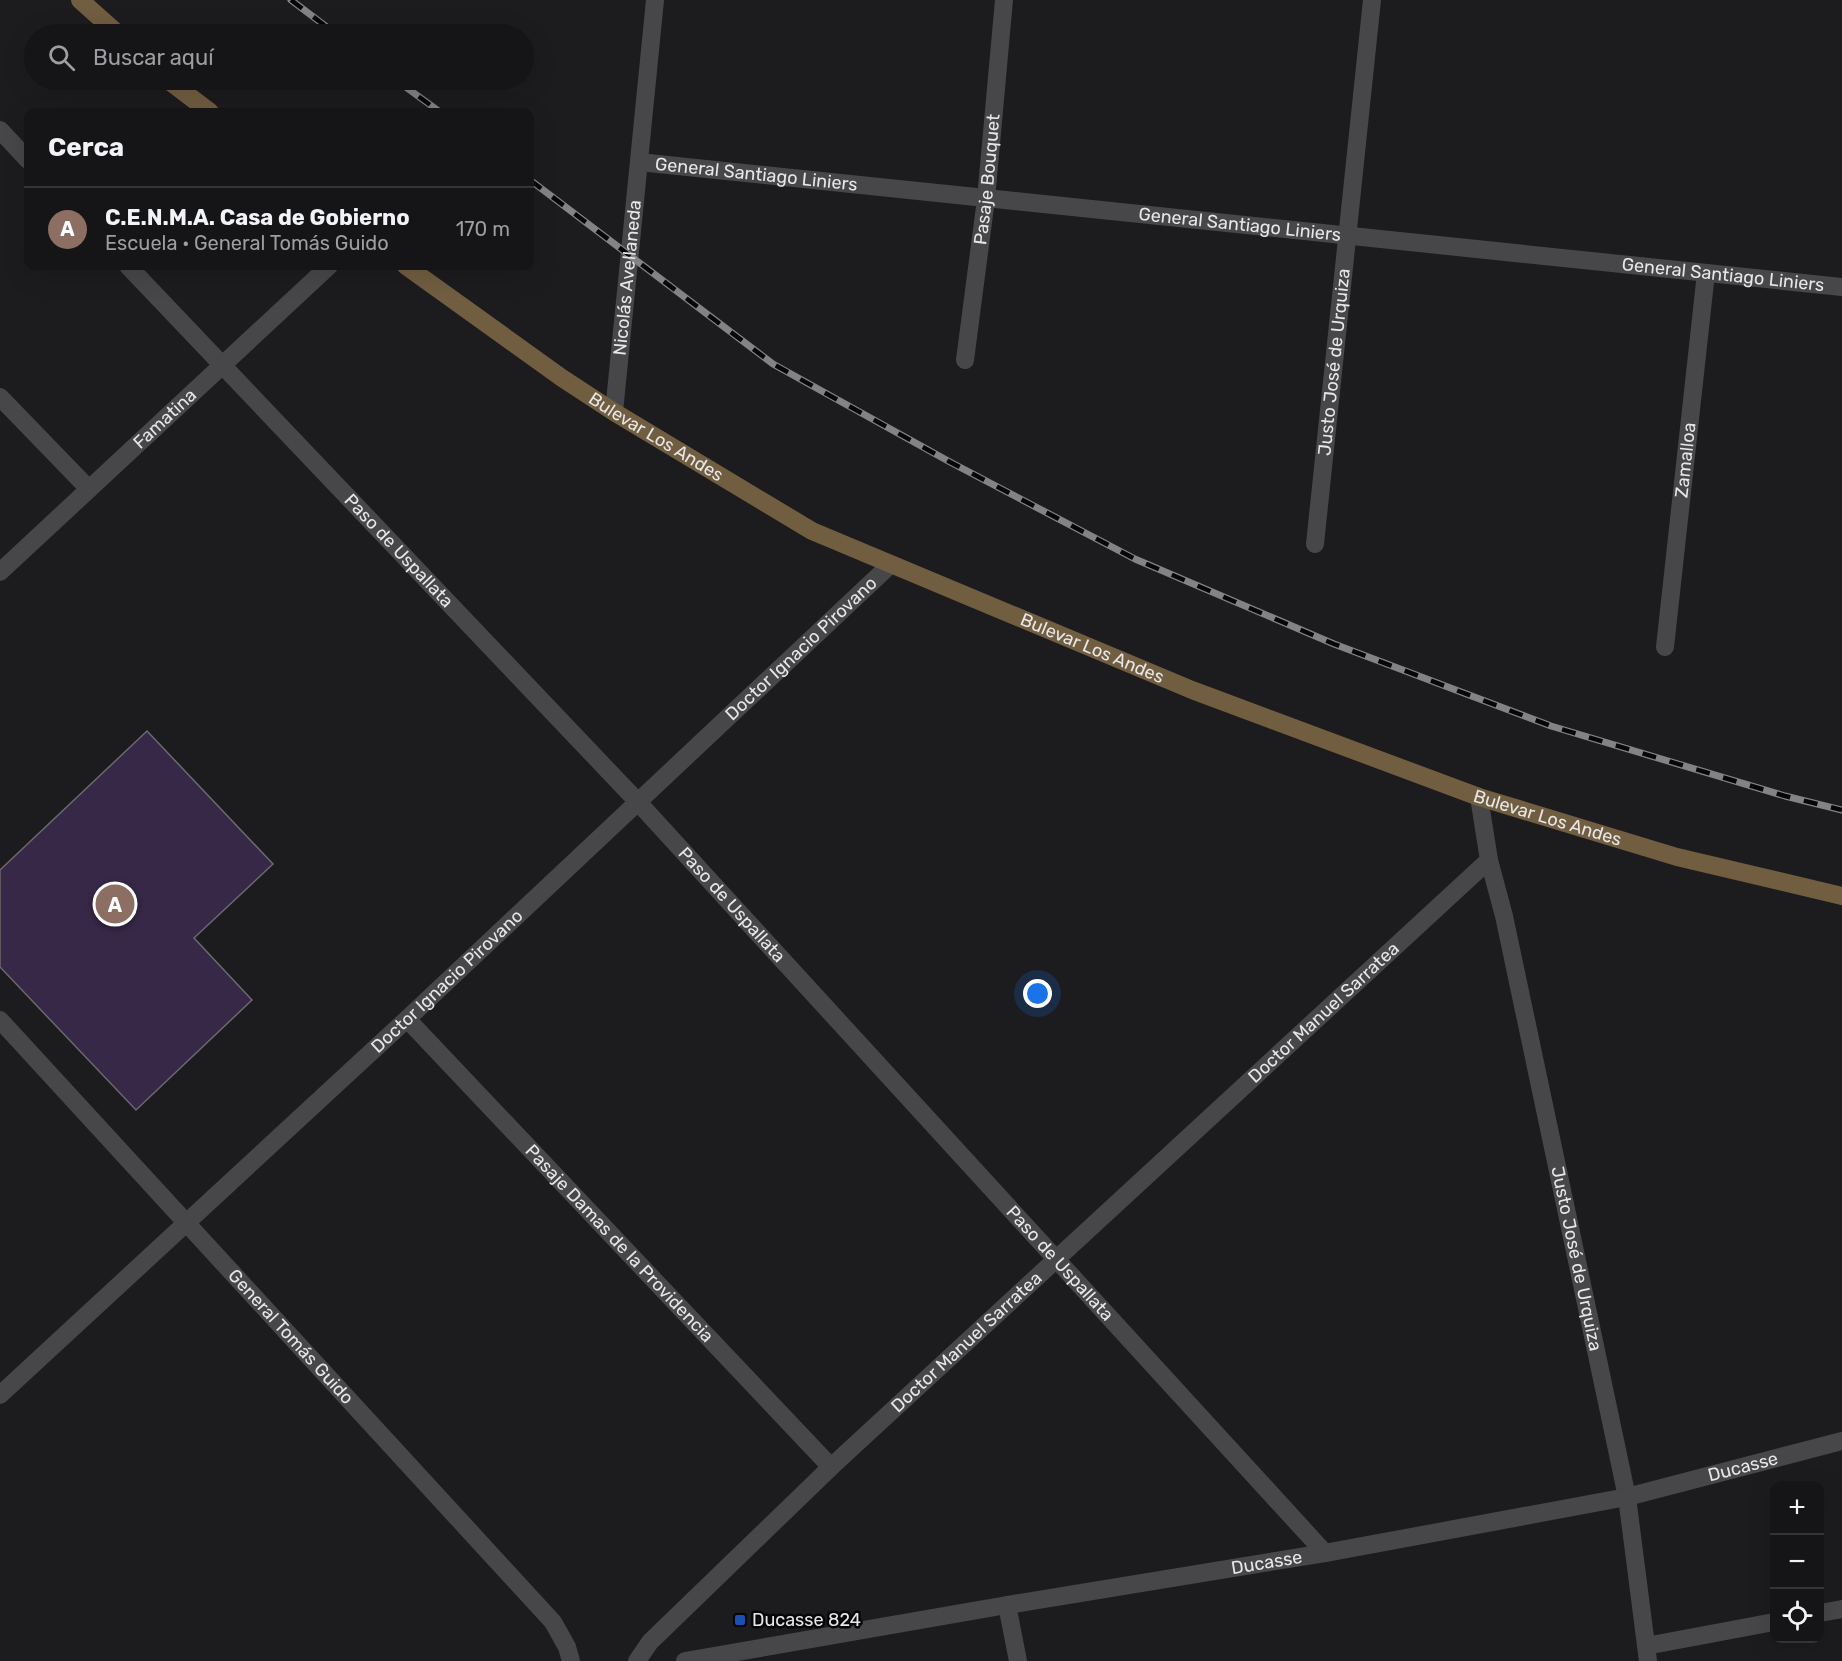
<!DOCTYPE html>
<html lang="es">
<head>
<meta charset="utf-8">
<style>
  :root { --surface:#151416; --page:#222123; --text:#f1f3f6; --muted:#9d9ea1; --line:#343335; --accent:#2563eb }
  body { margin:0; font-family:Rubik,sans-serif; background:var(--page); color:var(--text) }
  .controls { position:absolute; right:18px; bottom:18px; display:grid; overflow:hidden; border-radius:12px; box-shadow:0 6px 24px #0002 }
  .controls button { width:54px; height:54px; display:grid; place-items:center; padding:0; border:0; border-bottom:2px solid var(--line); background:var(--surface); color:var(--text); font:30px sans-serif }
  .you { position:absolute; left:1038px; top:994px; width:21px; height:21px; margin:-15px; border:4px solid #fff; border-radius:50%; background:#1a73e8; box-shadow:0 0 0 9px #1a73e833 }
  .badge { display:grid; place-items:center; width:39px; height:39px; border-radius:50%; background:var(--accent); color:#fff; font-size:20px; font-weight:700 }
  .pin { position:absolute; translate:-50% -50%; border:3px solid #fff; box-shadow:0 2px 6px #0006 }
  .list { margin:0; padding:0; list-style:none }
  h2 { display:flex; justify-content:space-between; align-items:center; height:78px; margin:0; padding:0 24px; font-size:26px }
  h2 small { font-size:20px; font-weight:400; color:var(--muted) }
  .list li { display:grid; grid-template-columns:39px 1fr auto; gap:18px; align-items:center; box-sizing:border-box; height:84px; padding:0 24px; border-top:2px solid var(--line) }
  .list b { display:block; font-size:22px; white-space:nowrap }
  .list p { margin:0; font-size:20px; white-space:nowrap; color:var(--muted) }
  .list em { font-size:20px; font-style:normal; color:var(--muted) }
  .icon { flex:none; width:33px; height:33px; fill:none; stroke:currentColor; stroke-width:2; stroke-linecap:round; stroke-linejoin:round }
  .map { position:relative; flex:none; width:1842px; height:1661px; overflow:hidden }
  .search { position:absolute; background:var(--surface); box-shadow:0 6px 24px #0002; left:24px; top:24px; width:510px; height:66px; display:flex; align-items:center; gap:15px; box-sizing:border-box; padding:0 21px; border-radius:33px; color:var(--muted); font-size:22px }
  .panel { position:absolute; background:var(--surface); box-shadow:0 6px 24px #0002; left:24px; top:108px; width:510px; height:162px; border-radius:12px }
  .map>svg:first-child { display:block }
  .building { fill:#372847; stroke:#6b696d; stroke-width:1.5 }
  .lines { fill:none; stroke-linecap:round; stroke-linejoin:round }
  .street { stroke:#474649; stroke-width:18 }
  .secondary { stroke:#715d40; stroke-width:18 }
  .rail-casing { stroke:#838385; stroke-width:7 }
  .rail { stroke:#070607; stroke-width:4.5; stroke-dasharray:14; stroke-linecap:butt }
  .transit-dot { fill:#1a4fb4; stroke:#070607; stroke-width:2 }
  .labels { text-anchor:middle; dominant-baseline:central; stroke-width:5; stroke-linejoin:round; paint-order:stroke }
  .street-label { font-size:18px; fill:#e7e7e9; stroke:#070607 }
  .poi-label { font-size:18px; fill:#e7e7e9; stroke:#070607; text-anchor:start }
</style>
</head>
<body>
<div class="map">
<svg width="1842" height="1661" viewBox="0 0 1842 1661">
  <rect width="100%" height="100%" fill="#1c1b1e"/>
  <path class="building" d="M 147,731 L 273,864 L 194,938 L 252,1000 L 136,1110 L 0,967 L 0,870 Z"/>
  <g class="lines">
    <g class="street">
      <path d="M 0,130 L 28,160"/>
      <path id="s1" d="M 639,162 L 1842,287"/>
      <path id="s2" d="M 128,266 L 637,801 L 1325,1553"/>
      <path id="s3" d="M 965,360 L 986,199 L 1004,0"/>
      <path d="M 0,397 L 89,489"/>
      <path id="s4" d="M 614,412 L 655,0"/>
      <path id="s5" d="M 1315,544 L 1372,0"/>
      <path id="s6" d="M 0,572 L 329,266"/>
      <path id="s7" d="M 1665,647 L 1706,273"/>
      <path id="s8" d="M 1479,797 L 1489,860 L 1504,916 L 1627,1497 L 1648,1661"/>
      <path id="s9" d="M 407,1019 L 831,1467"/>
      <path id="s10" d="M 0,1020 L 553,1622 L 567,1647 L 571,1661"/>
      <path id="s11" d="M 0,1395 L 407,1019 L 890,565"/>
      <path d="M 1007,1605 L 1018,1661"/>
      <path d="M 1820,1613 L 1842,1609"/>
      <path d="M 1646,1646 L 1774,1622"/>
      <path id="s12" d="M 637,1661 L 650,1642 L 831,1467 L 1489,860"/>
      <path id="s13" d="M 685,1661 L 1007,1605 L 1325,1553 L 1627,1497 L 1842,1441"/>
    </g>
    <g class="secondary">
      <path d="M 80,0 L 118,34"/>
      <path d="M 168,80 L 210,112"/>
      <path id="s14" d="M 406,266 L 562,378 L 614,412 L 812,531 L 1192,690 L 1479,797 L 1677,857 L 1842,896"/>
    </g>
    <g class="rail-casing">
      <path id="rail" d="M 291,0 L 336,34
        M 396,80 L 440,112
        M 530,180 L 773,364 L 950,462 L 1135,559 L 1334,644 L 1551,726 L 1785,796 L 1842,810"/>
    </g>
    <use href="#rail" class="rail"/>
  </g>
  <rect class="transit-dot" x="734" y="1614" width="12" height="12" rx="3"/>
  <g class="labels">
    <g class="street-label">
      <text stroke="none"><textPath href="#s1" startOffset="118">General Santiago Liniers</textPath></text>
      <text stroke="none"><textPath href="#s3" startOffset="182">Pasaje Bouquet</textPath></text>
      <text stroke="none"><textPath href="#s1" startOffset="604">General Santiago Liniers</textPath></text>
      <text stroke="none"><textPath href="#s1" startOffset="1090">General Santiago Liniers</textPath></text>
      <text stroke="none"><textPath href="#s4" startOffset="135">Nicolás Avellaneda</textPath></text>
      <text stroke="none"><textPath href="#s5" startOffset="183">Justo José de Urquiza</textPath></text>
      <text stroke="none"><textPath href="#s6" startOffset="225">Famatina</textPath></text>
      <text stroke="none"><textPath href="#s14" startOffset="303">Bulevar Los Andes</textPath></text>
      <text stroke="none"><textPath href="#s7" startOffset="188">Zamalloa</textPath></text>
      <text stroke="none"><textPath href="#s2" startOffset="393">Paso de Uspallata</textPath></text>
      <text stroke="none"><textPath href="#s11" startOffset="1095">Doctor Ignacio Pirovano</textPath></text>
      <text stroke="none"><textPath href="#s14" startOffset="789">Bulevar Los Andes</textPath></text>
      <text stroke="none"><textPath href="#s14" startOffset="1275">Bulevar Los Andes</textPath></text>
      <text stroke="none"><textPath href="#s2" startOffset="879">Paso de Uspallata</textPath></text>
      <text stroke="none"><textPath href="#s11" startOffset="609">Doctor Ignacio Pirovano</textPath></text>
      <text stroke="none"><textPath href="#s12" startOffset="945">Doctor Manuel Sarratea</textPath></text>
      <text stroke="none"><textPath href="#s9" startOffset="309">Pasaje Damas de la Providencia</textPath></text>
      <text stroke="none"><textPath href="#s8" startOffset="472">Justo José de Urquiza</textPath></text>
      <text stroke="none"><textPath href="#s2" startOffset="1365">Paso de Uspallata</textPath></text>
      <text stroke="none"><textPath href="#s10" startOffset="430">General Tomás Guido</textPath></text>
      <text stroke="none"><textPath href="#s12" startOffset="459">Doctor Manuel Sarratea</textPath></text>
      <text stroke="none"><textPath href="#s13" startOffset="1076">Ducasse</textPath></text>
      <text stroke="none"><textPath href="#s13" startOffset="590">Ducasse</textPath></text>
    </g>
    <g class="poi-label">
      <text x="752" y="1620">Ducasse 824</text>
    </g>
  </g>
</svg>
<div class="controls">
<button>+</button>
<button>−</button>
<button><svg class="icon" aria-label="locate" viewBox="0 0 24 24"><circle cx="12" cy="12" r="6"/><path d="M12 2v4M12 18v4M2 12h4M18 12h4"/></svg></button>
</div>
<div class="you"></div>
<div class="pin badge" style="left:115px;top:904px;background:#8d6e63">A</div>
<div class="search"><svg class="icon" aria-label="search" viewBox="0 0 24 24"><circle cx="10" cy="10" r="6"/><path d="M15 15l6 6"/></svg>Buscar aquí</div>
<section class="panel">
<h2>Cerca<small></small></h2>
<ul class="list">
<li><span class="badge" style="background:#8d6e63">A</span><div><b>C.E.N.M.A. Casa de Gobierno</b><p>Escuela · General Tomás Guido</p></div><em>170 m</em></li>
</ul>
</section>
</div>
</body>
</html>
